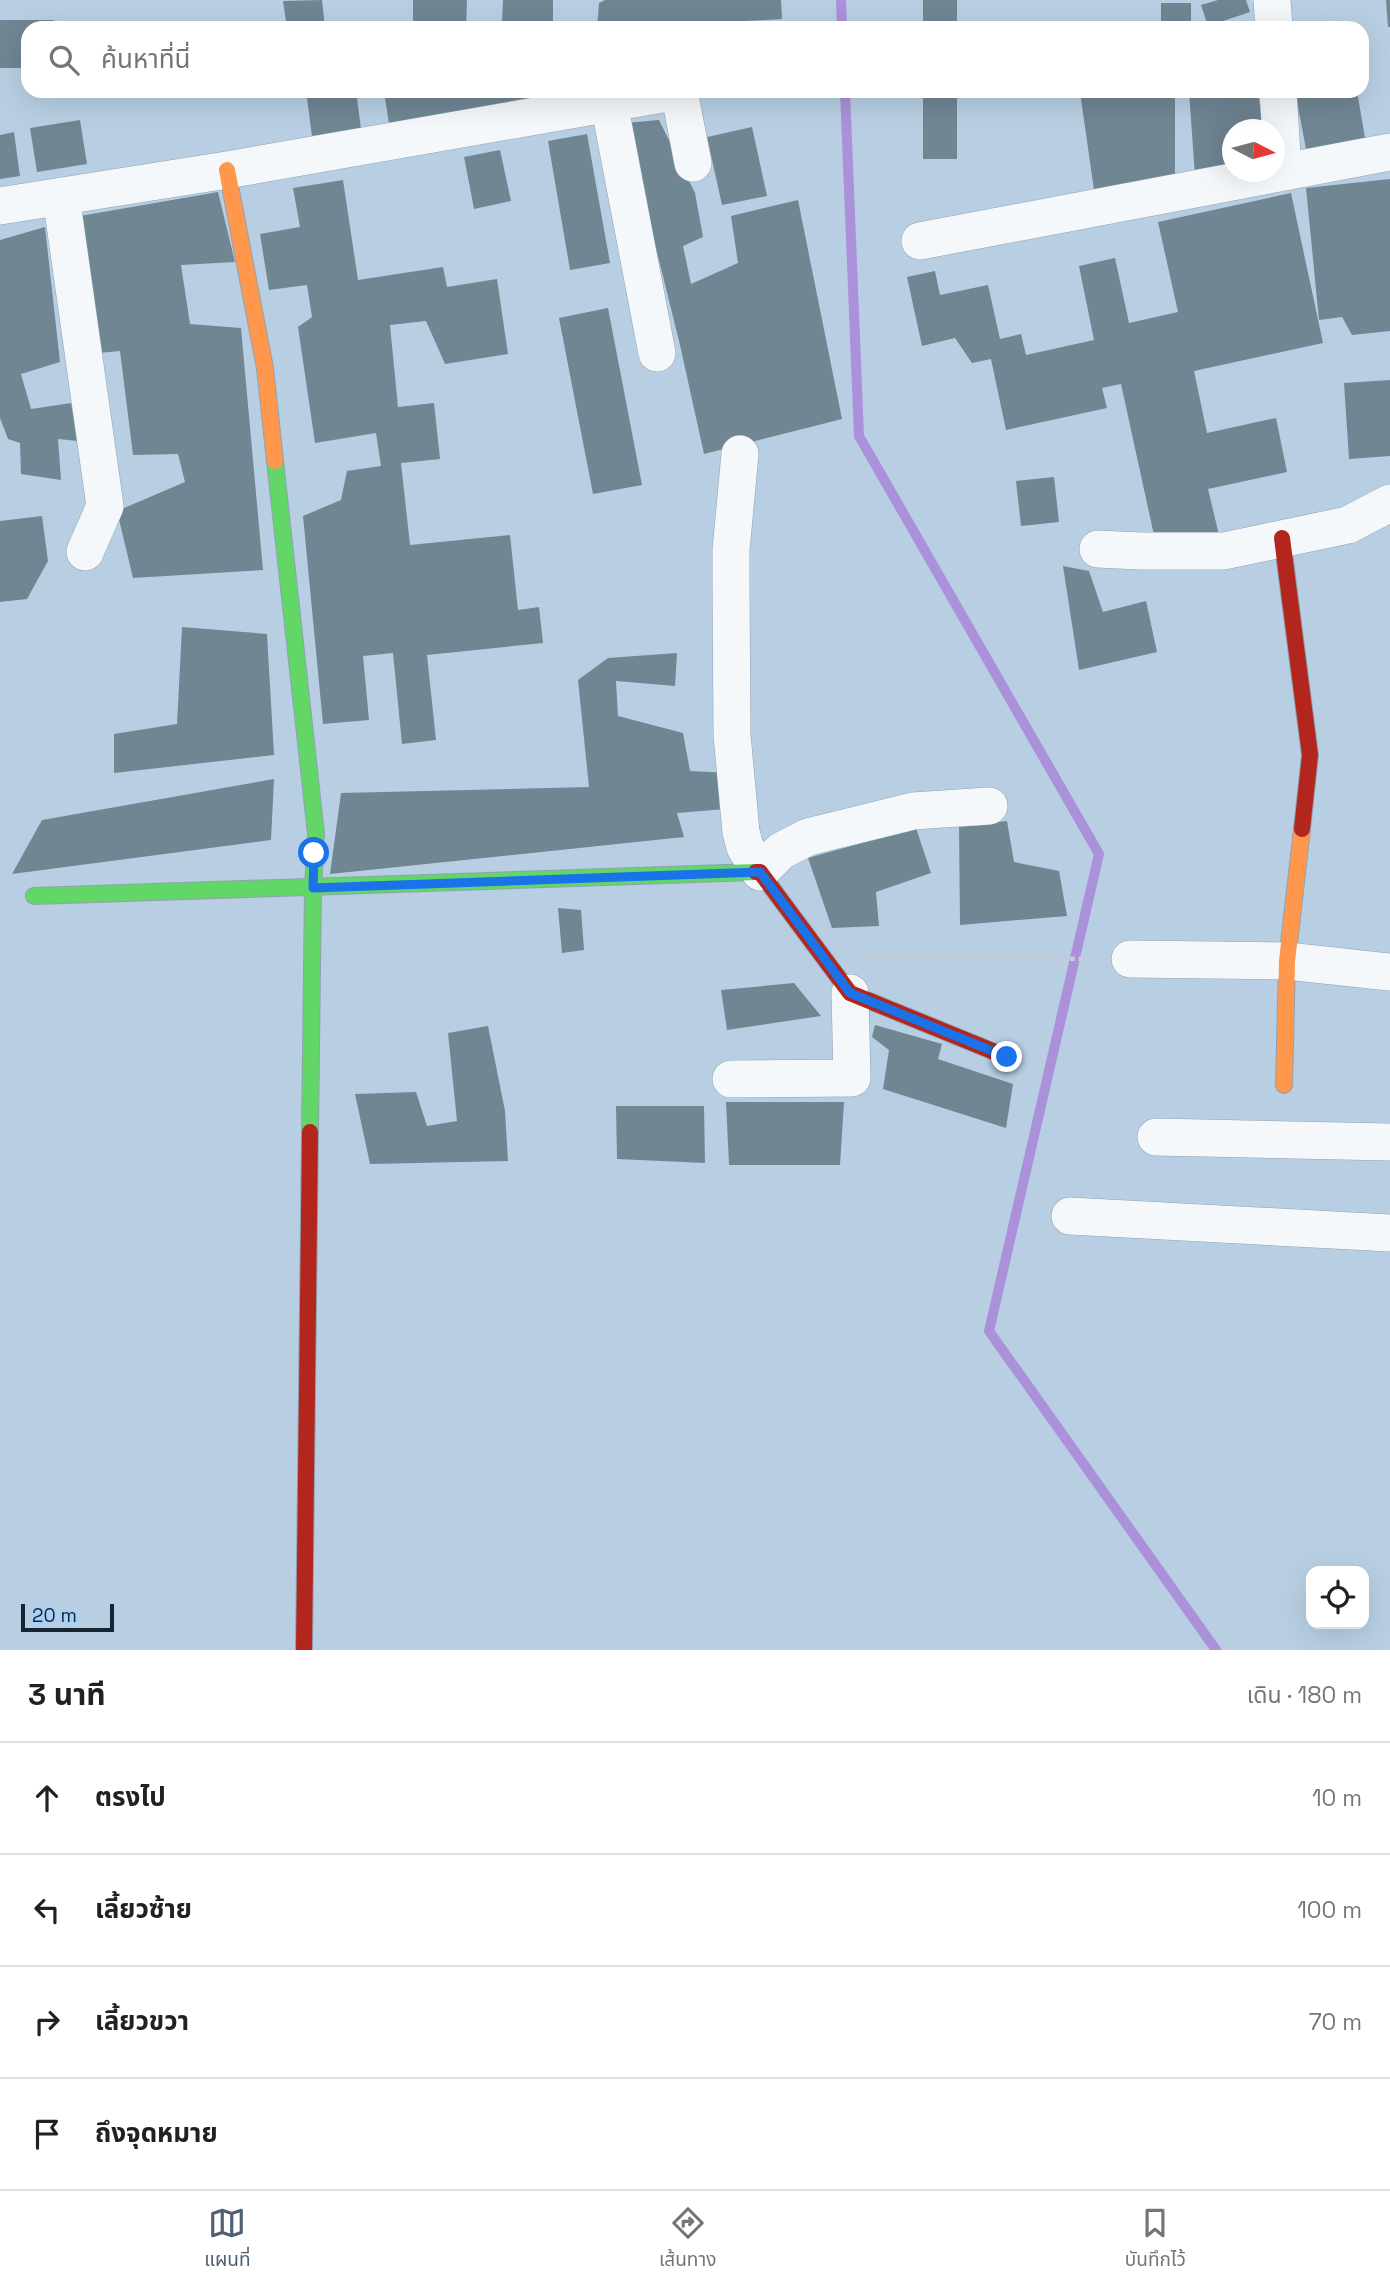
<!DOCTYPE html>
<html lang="th">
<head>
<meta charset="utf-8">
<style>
  :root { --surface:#fff; --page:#f6f6f6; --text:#202124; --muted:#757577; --line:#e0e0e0; --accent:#4e6071 }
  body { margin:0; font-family:"Space Grotesk","Noto Sans Thai",sans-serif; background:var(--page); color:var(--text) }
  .controls { position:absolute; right:21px; bottom:21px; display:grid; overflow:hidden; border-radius:14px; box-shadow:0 7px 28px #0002 }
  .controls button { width:63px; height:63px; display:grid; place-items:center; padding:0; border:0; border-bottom:2px solid var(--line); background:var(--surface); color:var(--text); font:35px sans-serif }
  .compass { position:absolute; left:1222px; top:119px; width:63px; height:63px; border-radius:50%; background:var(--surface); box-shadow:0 7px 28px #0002; rotate:96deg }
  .scale { position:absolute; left:21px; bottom:18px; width:93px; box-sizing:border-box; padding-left:7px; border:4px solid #152533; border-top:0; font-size:19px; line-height:24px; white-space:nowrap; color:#152533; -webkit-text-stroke:5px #a6d0f5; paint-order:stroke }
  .stop { position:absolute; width:21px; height:21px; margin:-16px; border:5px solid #1a73e8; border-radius:50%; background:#fff }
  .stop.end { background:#1a73e8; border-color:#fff; box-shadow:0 2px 7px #0008 }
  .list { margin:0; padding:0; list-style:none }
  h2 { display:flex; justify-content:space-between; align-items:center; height:91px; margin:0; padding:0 28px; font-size:30px }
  h2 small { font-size:23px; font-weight:400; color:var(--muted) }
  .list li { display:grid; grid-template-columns:46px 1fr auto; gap:21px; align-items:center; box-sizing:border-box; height:112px; padding:0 28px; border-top:2px solid var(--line) }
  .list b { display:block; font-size:26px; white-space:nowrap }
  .list em { font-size:23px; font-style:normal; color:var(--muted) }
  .icon { flex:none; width:38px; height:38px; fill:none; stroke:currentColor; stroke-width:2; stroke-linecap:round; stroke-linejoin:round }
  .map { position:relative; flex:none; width:1390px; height:1650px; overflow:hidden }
  .search { position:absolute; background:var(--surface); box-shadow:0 7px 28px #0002; left:21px; right:21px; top:21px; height:77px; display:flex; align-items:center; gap:18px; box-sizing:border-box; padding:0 24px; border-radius:21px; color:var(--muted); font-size:26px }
  .sheet { height:539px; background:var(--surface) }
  nav { display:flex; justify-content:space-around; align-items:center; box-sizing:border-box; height:98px; border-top:2px solid var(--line); background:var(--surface); font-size:19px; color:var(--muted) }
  nav a { display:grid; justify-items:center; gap:4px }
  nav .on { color:var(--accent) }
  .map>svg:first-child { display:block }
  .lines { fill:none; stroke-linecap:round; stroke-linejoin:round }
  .stream { stroke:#aa91d9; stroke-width:10 }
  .building { fill:#708693 }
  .street-casing { stroke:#91a2b2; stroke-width:38 }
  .fast-casing { stroke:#91a2b2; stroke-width:18 }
  .slow-casing { stroke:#91a2b2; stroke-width:18 }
  .jam-casing { stroke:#91a2b2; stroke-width:18 }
  .path { stroke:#c6cdd4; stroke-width:4.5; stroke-dasharray:5 3.5; stroke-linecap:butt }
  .street { stroke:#f4f8fb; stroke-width:37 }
  .fast { stroke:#63d668; stroke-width:16 }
  .slow { stroke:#ff974d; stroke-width:16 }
  .jam { stroke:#b3261e; stroke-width:16 }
  .route { stroke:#1a73e8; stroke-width:9 }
</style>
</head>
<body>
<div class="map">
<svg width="1390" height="1650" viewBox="0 0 1390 1650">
  <rect width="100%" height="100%" fill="#b8cfe3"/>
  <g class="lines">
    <path class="stream" d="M 841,0 L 842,28
      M 845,91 L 859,436 L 1099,854 L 989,1331 L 1216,1650"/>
  </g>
  <path class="building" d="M 322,0 L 325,28 L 287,28 L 283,1 Z
    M 413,0 L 467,0 L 466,28 L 413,27 Z
    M 503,0 L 553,0 L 553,23 L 502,22 Z
    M 605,0 L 781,0 L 782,19 L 730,22 L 733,28 L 597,28 L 599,3 Z
    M 923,0 L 957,0 L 957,28 L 923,28 Z
    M 1218,0 L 1246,0 L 1250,12 L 1208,26 L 1201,5 Z
    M 1386,0 L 1390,0 L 1390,27 L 1388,27 Z
    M 1161,3 L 1191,3 L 1191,28 L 1161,28 Z
    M 0,20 L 54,20 L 54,28 L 28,28 L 28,68 L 0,68 Z
    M 306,91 L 356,91 L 361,129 L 312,136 Z
    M 384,91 L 570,91 L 571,92 L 389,124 Z
    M 923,91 L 957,91 L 957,159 L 923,159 Z
    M 1088,91 L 1175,91 L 1175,176 L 1094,190 L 1080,92 Z
    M 1189,91 L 1257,91 L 1265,130 L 1232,130 L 1232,170 L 1195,176 Z
    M 1295,91 L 1357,91 L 1365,138 L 1306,149 Z
    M 80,120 L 87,164 L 37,172 L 30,128 Z
    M 659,120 L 695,193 L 703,237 L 683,246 L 691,284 L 738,263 L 731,216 L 798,200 L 842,419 L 704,454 L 680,345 L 625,123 Z
    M 752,127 L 767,196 L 722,205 L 707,137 Z
    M 14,132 L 20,176 L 0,179 L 0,135 Z
    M 587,134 L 610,263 L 570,270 L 548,141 Z
    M 500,150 L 511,201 L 474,209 L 464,157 Z
    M 1390,179 L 1390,331 L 1352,335 L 1342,317 L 1319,320 L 1306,188 Z
    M 343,180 L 358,280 L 443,267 L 447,287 L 497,279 L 508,354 L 445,364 L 426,321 L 390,325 L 398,407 L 434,403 L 440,459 L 401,463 L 410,545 L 510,535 L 518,610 L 539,607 L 543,643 L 427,655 L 436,740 L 402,744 L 393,653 L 363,656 L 369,720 L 323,724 L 303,516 L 341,500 L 347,471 L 381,466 L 376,433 L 315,443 L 298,327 L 312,317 L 307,285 L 269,290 L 260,234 L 300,227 L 293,188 Z
    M 218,192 L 235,262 L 181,265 L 190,324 L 241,328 L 263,570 L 133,578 L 117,511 L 185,482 L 178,454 L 133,455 L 120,351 L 98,353 L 80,216 Z
    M 1291,193 L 1323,343 L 1194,371 L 1207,433 L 1276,418 L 1287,472 L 1208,489 L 1219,535 L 1157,549 L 1121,384 L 1102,388 L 1107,408 L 1006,430 L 991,359 L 972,363 L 955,338 L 922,346 L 907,277 L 935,271 L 940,295 L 988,285 L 1000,339 L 1021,334 L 1026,355 L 1094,340 L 1079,266 L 1115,258 L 1129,323 L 1178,312 L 1158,222 Z
    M 45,227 L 60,362 L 21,374 L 31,409 L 71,403 L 78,441 L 58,439 L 61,480 L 21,474 L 20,443 L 8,439 L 0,418 L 0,240 Z
    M 608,308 L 642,485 L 593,494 L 559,318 Z
    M 1390,380 L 1390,456 L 1349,459 L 1344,383 Z
    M 1054,477 L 1059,522 L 1021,526 L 1016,481 Z
    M 42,516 L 48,561 L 27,599 L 0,602 L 0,521 Z
    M 1063,566 L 1089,571 L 1103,612 L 1146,601 L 1157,652 L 1079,670 Z
    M 182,627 L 267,634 L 274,755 L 114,773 L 114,734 L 177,724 Z
    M 677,653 L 675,686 L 616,681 L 618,716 L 683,733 L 690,771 L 731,773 L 725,809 L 677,813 L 684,837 L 330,874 L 341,793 L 589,787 L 578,680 L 608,658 Z
    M 274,779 L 271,840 L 12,874 L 42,820 Z
    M 1007,821 L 1014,862 L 1059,871 L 1067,916 L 960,925 L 959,827 Z
    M 916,828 L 931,873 L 876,892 L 879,926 L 832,928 L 808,858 Z
    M 558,908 L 581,910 L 584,950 L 562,953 Z
    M 794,983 L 821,1016 L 727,1030 L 721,990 Z
    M 875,1025 L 942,1044 L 938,1059 L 1013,1084 L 1006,1128 L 883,1089 L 889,1050 L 872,1037 Z
    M 488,1026 L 505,1111 L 508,1161 L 370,1164 L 355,1094 L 416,1092 L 427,1126 L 457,1121 L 448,1033 Z
    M 726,1102 L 844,1102 L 840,1165 L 729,1165 Z
    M 616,1106 L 704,1106 L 705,1163 L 617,1159 Z"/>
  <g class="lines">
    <g class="street-casing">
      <path id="street" d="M 1272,0 L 1274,28
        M 679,91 L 693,163
        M 1278,91 L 1283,171
        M 609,103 L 657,353
        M 61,196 L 105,506 L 85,552
        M 0,206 L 227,170 L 679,91
        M 920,241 L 1390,152
        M 740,454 L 731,550 L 731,585 L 732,735 L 741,832 L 745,847 L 760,872 L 781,851 L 808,837 L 913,811 L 989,806
        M 1098,549 L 1140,551 L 1224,551 L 1348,525 L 1390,503
        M 1130,959 L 1287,961 L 1390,972
        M 731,1079 L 852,1078 L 850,993
        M 1156,1137 L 1390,1142
        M 1070,1216 L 1390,1233"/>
    </g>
    <g class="fast-casing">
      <path id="fast" d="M 275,461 L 316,834 L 313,888 L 310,1132
        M 34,896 L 756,872"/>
    </g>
    <g class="slow-casing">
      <path id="slow" d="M 227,170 L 265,368 L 275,461
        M 1284,1085 L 1287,961 L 1302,829"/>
    </g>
    <g class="jam-casing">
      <path id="jam" d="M 1282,538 L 1310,755 L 1302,829
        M 756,872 L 760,872 L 850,993 L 1007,1057
        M 304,1650 L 310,1132"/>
    </g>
    <path class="path" d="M 866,957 L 1099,959"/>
    <use href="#street" class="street"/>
    <use href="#fast" class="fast"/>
    <use href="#slow" class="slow"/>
    <use href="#jam" class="jam"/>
  </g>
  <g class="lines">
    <path class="route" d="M 314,853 L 313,888 L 760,872 L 850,993 L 1007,1057"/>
  </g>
</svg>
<div class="controls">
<button><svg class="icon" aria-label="locate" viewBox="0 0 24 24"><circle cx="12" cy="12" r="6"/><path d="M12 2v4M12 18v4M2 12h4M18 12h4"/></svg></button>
</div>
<svg class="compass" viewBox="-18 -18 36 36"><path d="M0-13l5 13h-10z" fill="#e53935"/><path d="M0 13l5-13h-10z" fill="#757577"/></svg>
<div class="scale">20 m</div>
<div class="stop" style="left:314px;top:853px"></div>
<div class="stop end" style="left:1007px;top:1057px"></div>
<div class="search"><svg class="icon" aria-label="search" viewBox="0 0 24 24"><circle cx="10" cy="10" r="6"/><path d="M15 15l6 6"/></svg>ค้นหาที่นี่</div>
</div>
<section class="sheet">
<h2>3 นาที<small>เดิน · 180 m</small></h2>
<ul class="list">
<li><svg class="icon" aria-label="ahead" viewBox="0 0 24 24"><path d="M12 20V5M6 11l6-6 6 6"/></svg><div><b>ตรงไป</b></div><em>10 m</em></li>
<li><svg class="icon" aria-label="left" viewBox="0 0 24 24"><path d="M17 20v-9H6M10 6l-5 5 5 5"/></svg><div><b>เลี้ยวซ้าย</b></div><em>100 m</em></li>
<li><svg class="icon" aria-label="right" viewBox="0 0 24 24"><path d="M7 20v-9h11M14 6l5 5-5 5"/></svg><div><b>เลี้ยวขวา</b></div><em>70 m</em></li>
<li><svg class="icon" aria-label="arrive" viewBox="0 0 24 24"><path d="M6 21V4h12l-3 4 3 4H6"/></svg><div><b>ถึงจุดหมาย</b></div></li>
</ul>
</section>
<nav>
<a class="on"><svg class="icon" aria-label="map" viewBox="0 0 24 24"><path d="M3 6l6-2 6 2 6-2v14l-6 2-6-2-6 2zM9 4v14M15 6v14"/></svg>แผนที่</a>
<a><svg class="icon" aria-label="directions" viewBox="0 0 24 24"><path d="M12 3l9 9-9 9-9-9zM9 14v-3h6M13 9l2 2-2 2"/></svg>เส้นทาง</a>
<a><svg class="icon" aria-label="saved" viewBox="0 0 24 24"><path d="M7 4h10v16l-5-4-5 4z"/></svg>บันทึกไว้</a>
</nav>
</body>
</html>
